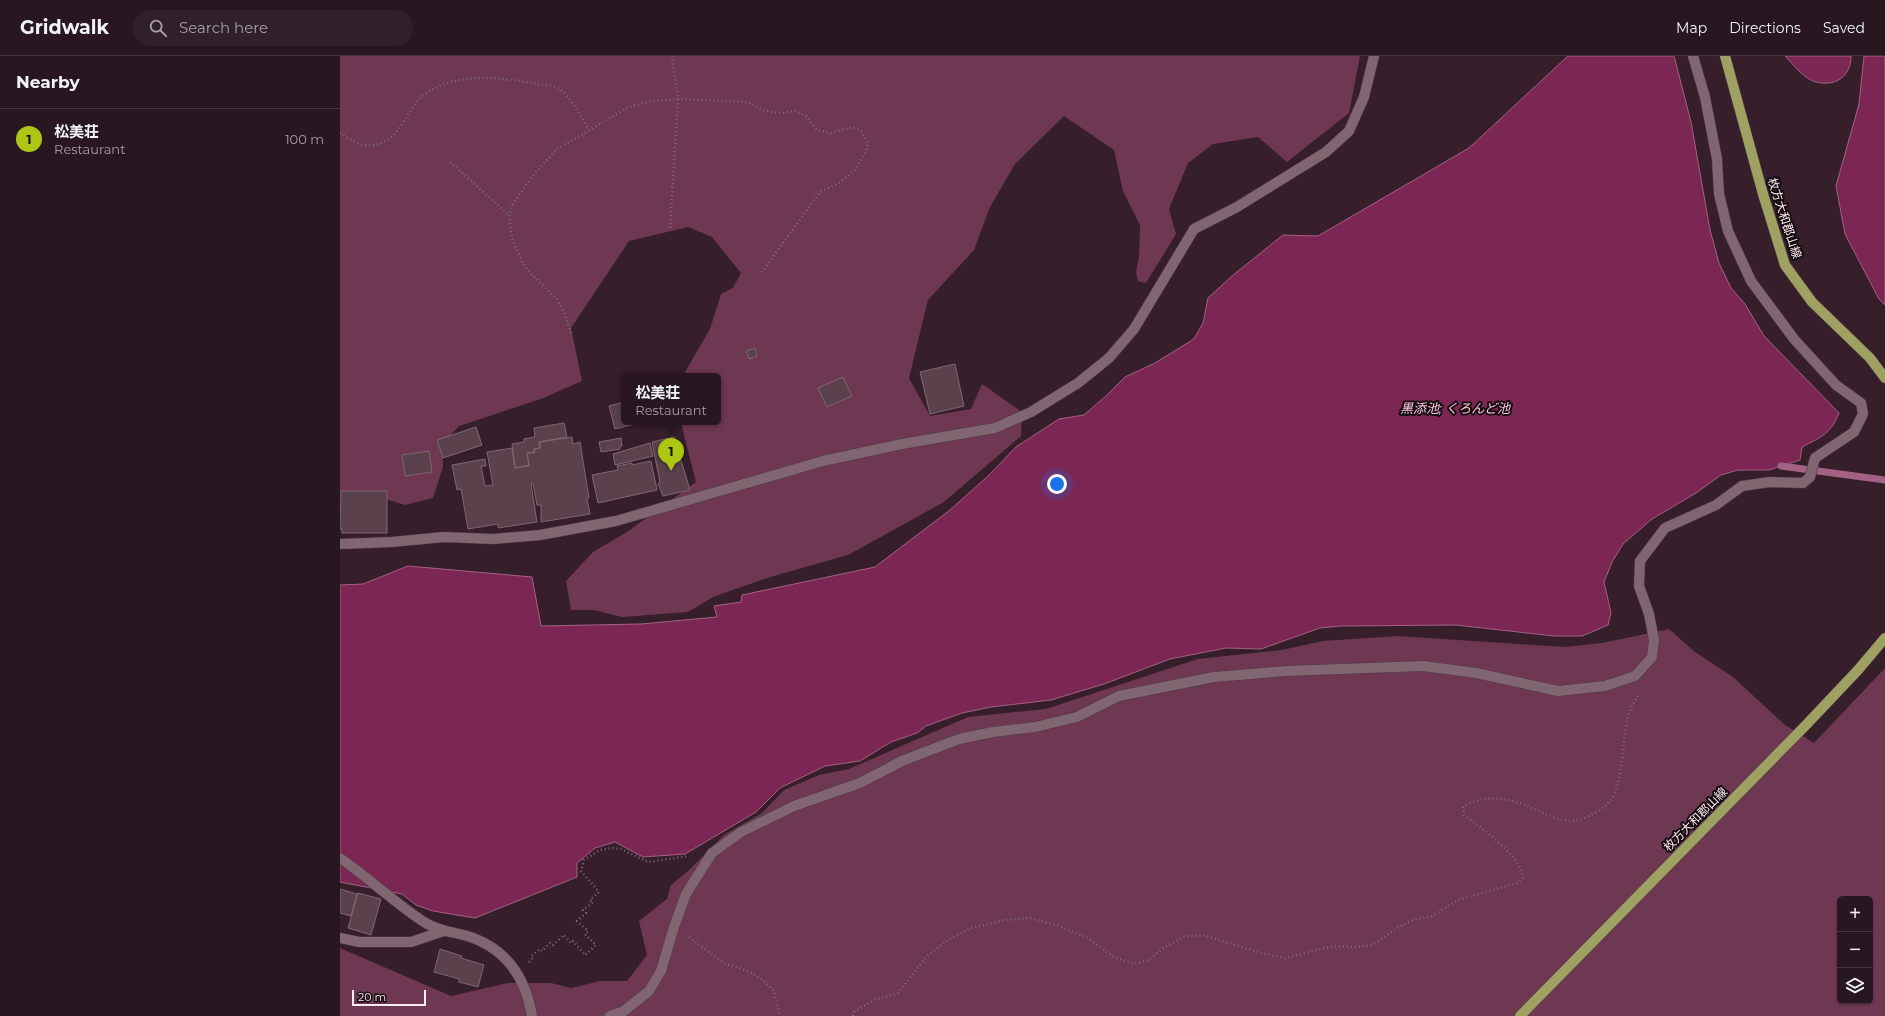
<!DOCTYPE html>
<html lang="en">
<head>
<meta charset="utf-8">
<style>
  :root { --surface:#281720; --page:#302029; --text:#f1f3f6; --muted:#a59fa5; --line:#44363e; --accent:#acc613 }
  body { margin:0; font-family:Montserrat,"Noto Sans JP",sans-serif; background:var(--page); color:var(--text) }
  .controls { position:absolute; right:12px; bottom:12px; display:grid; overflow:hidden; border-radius:6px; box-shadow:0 1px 3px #0004 }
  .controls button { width:36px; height:36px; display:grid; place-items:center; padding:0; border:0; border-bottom:1px solid var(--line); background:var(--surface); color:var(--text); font:20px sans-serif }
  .scale { position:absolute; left:12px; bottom:10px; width:74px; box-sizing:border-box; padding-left:4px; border:2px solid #fdedf3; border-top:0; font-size:11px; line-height:14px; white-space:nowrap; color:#fdedf3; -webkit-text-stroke:3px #170d11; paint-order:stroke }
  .you { position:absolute; left:717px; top:428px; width:14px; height:14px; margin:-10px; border:3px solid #fff; border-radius:50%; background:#1a73e8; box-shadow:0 0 0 6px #1a73e833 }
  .badge { display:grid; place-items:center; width:26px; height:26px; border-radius:50%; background:var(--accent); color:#111; font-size:13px; font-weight:700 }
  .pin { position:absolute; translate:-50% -33px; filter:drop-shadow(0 1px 2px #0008) }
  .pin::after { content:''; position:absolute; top:21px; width:14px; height:12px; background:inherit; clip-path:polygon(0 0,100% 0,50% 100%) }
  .popup { position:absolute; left:281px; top:317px; width:100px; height:52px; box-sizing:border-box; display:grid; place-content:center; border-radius:6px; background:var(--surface); filter:drop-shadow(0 1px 3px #0005); font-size:13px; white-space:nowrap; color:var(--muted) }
  .popup b { font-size:15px; color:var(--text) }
  .popup::after { content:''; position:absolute; left:50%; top:100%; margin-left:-8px; border:8px solid transparent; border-top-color:var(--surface) }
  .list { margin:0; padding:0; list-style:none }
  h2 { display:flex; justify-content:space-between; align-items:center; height:52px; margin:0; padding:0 16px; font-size:17px }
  h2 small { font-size:13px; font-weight:400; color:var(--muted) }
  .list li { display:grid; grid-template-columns:26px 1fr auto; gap:12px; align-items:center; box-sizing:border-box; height:60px; padding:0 16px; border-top:1px solid var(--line) }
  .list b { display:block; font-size:15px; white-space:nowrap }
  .list p { margin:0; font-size:13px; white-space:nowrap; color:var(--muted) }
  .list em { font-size:13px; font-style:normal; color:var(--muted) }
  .icon { flex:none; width:22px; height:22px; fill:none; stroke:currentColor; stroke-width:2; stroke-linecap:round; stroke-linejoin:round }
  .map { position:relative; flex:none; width:1545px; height:960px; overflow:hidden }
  header { display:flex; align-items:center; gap:24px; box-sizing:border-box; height:56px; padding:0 20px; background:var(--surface); border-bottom:1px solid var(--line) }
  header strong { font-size:19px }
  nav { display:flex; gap:22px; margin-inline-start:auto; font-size:14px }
  .search { width:280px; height:36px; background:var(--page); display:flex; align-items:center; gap:10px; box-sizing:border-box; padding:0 14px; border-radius:22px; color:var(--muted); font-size:15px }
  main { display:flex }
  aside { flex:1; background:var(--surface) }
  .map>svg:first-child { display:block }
  .green { fill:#6e3852; fill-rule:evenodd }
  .water { fill:#7c2654; stroke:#a36284 }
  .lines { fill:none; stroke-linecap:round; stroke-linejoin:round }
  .stream { stroke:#a36284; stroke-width:7 }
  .building { fill:#5b414c; stroke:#816671 }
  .service-casing { stroke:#4e3a44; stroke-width:11 }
  .minor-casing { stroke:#4e3a44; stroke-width:11 }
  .primary-casing { stroke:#4e3a44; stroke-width:11 }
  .path { stroke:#7f6a73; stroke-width:2.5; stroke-dasharray:1 3; stroke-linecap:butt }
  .service { stroke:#816571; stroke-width:10 }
  .minor { stroke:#816571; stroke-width:10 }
  .primary { stroke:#9fa163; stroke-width:10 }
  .labels { text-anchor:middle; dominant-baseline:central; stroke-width:4; stroke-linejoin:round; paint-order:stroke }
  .street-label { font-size:12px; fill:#fdedf3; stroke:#170d11 }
  .water-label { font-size:13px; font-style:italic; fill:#f9c6db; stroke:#170d11 }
</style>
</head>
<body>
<header>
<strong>Gridwalk</strong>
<div class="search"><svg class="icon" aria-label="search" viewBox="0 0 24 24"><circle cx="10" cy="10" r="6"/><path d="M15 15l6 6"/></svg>Search here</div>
<nav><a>Map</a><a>Directions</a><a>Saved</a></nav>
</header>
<main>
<aside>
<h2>Nearby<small></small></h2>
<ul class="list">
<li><span class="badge">1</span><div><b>松美荘</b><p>Restaurant</p></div><em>100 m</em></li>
</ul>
</aside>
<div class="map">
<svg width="1545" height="960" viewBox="0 0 1545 960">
  <rect width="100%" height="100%" fill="#361f2a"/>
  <path class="green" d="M 0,0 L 1020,0 L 1009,57 L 947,106 L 918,81 L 873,88 L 848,107 L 829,153 L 836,178 L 806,227 L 798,225 L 796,216 L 799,201 L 800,169 L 783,135 L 774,94 L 724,60 L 675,108 L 650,151 L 634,194 L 588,244 L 569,322 L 590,360 L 631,353 L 642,328 L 682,356 L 681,380 L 604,446 L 508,499 L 430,521 L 373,541 L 348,556 L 282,561 L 254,554 L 231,554 L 226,525 L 253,496 L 287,476 L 356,426 L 342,371 L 342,366 L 378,366 L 378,320 L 345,320 L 345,316 L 370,273 L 381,238 L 393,232 L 401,217 L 372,181 L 348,171 L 289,185 L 231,272 L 242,325 L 203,342 L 119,370 L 102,388 L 103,411 L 93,442 L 65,449 L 29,438 L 0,439 Z
    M 1329,573 L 1355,596 L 1393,621 L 1445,669 L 1474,687 L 1545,612 L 1545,960 L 0,960 L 0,892 L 111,940 L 168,927 L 211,927 L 231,932 L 260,925 L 287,925 L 307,899 L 299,865 L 327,843 L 331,829 L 349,814 L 384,779 L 422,757 L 444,734 L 479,719 L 509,713 L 628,661 L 706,653 L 858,603 L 942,594 L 983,585 L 1058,580 L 1225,591 L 1262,587 ZM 1500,843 L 1530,843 L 1530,945 L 1500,945 Z"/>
  <path class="water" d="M 1228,0 L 1334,0 L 1351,66 L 1370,174 L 1379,207 L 1391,232 L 1405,248 L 1424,280 L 1499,357 C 1491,378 1481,381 1462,391 L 1460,404 L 1429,414 L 1398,414 L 1381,419 L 1356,437 L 1312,463 L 1283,488 L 1272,506 L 1264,526 L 1271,557 L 1268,569 L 1242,580 L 1214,580 L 1116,569 L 1001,570 L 980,572 L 921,593 L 886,592 L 830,603 L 764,628 L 711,644 L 651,651 L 622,657 L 586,670 L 577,677 L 551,686 L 520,705 L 485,710 L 440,732 L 416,756 L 345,798 L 303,801 L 275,786 L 255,792 L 237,807 L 237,821 L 135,862 L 93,855 L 76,849 L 62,838 L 0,826 L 0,529 L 23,528 L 68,510 L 192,521 L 201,570 L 301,568 L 377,561 L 374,550 L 401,546 L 402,539 L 535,511 L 610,454 L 648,420 L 676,391 L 719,363 L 744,359 L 767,339 L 785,321 L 815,307 L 854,283 L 863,267 L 868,242 L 892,220 L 943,179 L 978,180 L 1129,92 Z
    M 1445,0 L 1511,0 C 1511,20 1496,31 1476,26 C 1464,23 1453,8 1445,0 Z
    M 1524,0 L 1545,0 L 1545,249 L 1539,243 L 1505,178 L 1496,130 L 1519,48 Z"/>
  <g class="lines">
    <path class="stream" d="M 1441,410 L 1545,424"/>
  </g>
  <path class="building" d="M 415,292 L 417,300 L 409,303 L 406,295 Z
    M 615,308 L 624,350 L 590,358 L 580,316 Z
    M 503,321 L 512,340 L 487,351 L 478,332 Z
    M 284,346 L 284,366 L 295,366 L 295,368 L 275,373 L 269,350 Z
    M 224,367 L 227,381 L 199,386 L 200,392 L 194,393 L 194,396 L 187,397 L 189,409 L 175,412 L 172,388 L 184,386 L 184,383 L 195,381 L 194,372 Z
    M 136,371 L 142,389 L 103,402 L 97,384 Z
    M 232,381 L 233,388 L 240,386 L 249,442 L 247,443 L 250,458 L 201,466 L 201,449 L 197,449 L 193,428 L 191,428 L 197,466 L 158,472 L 158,468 L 128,473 L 121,433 L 117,434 L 112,409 L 145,403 L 146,410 L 141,410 L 145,430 L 153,429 L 147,396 L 172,392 L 175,412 L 189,410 L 187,398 L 195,396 L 194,393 L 200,392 L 200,386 Z
    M 334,381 L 350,434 L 323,440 L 318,428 L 320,426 L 312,386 Z
    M 281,382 L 282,390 L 280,391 L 280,393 L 261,396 L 259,386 Z
    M 310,387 L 313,400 L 275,409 L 273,398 Z
    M 89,395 L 92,416 L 65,420 L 62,399 Z
    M 311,405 L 317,434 L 258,447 L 252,419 L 278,414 L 277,410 L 292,407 L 292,409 Z
    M 1,435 L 47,435 L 47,477 L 2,477 L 2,473 L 0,473 Z
    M 0,833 L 17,838 L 11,860 L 0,857 Z
    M 18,837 L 41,843 L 31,879 L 8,872 Z
    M 100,893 L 122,900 L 121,902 L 144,909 L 138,931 L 119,926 L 119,923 L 94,916 Z"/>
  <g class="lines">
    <g class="service-casing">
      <path id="service" d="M 0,882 L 19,886 L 71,886 L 104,875
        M 270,960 L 284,955 L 309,935 L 321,915 L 334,871 L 346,838 L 372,797 L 401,776 L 454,750 L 520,727 L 562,705 L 619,683 L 653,676 L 695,671 L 737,661 L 779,640 L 874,621 L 946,615 L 1083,610 L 1136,617 L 1218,635 L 1265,630 L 1295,620 L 1312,601 L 1314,584 L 1309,558 L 1299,530 L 1300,505 L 1325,472 L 1376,449 L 1402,430 L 1430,426 L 1463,427 L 1470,421 L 1475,402 L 1514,376 L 1523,358 L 1521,347 L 1496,329 L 1454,283 L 1411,225 L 1388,175 L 1379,138 L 1377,103 L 1365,41 L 1353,0"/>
    </g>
    <g class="minor-casing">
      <path id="minor" d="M 0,488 L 52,486 L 104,481 L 153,483 L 200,479 L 276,465 L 483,405 L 562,388 L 655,372 L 691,356 L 738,327 L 769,302 L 794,273 L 854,173 L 897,151 L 986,96 L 1009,75 L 1024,41 L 1034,0
        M 0,802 C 29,822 55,847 84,866 C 99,876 117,876 133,882 C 168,895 186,924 192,960"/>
    </g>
    <g class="primary-casing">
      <path id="primary" d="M 1385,0 L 1423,138 L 1445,209 L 1472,246 L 1530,302 L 1545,322
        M 1180,960 L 1466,669 L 1518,614 L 1545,582"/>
    </g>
    <path class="path" d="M 0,77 C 16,88 31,96 50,82 C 66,70 69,49 85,38 C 116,16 162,21 197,28 C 203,29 212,29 218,32 C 231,41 240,60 249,73
      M 110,106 L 169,159
      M 330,172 L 338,43 L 332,0
      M 231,277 L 225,259 L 217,243 L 187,214 L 182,205 L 172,183 L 169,159 L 173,148 L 190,123 L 217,93 L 287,52 L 311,45 L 338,43 L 407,46 L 423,54 L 439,57 L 455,55 L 466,60 L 477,74 L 491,77 L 513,71 L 521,75 L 528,87 L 526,96 L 515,114 L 499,127 L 480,136 L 420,219
      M 349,881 L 384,907 L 410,916 L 423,924 L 434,935 L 440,960
      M 189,906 L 193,902 L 192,900 L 200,893 L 202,895 L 210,887 L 213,889 L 224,879 L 231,887 L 233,885 L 245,899 L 256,889 L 245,878 L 248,875 L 237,865 L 246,857 L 243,854 L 253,846 L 250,844 L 259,836 L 241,815 L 244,804 L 260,794 L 272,792 L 281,793 L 308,806 L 349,800
      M 513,960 L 514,956 L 534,944 L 558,937 L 587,900 L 610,883 L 631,872 L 665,864 L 690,862 L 719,870 L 748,882 L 774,901 L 794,908 L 809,904 L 822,893 L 843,881 L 863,879 L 921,897 L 945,902 L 994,890 L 1016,891 L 1032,889 L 1057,872 L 1073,864 L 1092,860 L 1118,844 L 1177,827 L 1183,822 C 1180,798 1142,773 1124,759 L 1123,751 C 1174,722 1208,775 1242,763 C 1252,759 1263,753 1270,745 C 1283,730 1282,686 1287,665 C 1289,655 1294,646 1299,638"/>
    <use href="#service" class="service"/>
    <use href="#minor" class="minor"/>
    <use href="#primary" class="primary"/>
  </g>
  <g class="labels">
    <g class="street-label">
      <text transform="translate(1445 162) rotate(72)">枚方大和郡山線</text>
      <text transform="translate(1355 763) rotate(-45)">枚方大和郡山線</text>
    </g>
    <g class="water-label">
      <text x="1115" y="352">黒添池; くろんど池</text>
    </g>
  </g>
</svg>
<div class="controls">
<button>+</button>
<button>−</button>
<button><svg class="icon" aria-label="layers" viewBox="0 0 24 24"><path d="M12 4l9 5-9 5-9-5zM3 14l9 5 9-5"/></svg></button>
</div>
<div class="scale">20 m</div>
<div class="you"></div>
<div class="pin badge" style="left:331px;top:415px">1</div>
<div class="popup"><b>松美荘</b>Restaurant</div>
</div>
</main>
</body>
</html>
